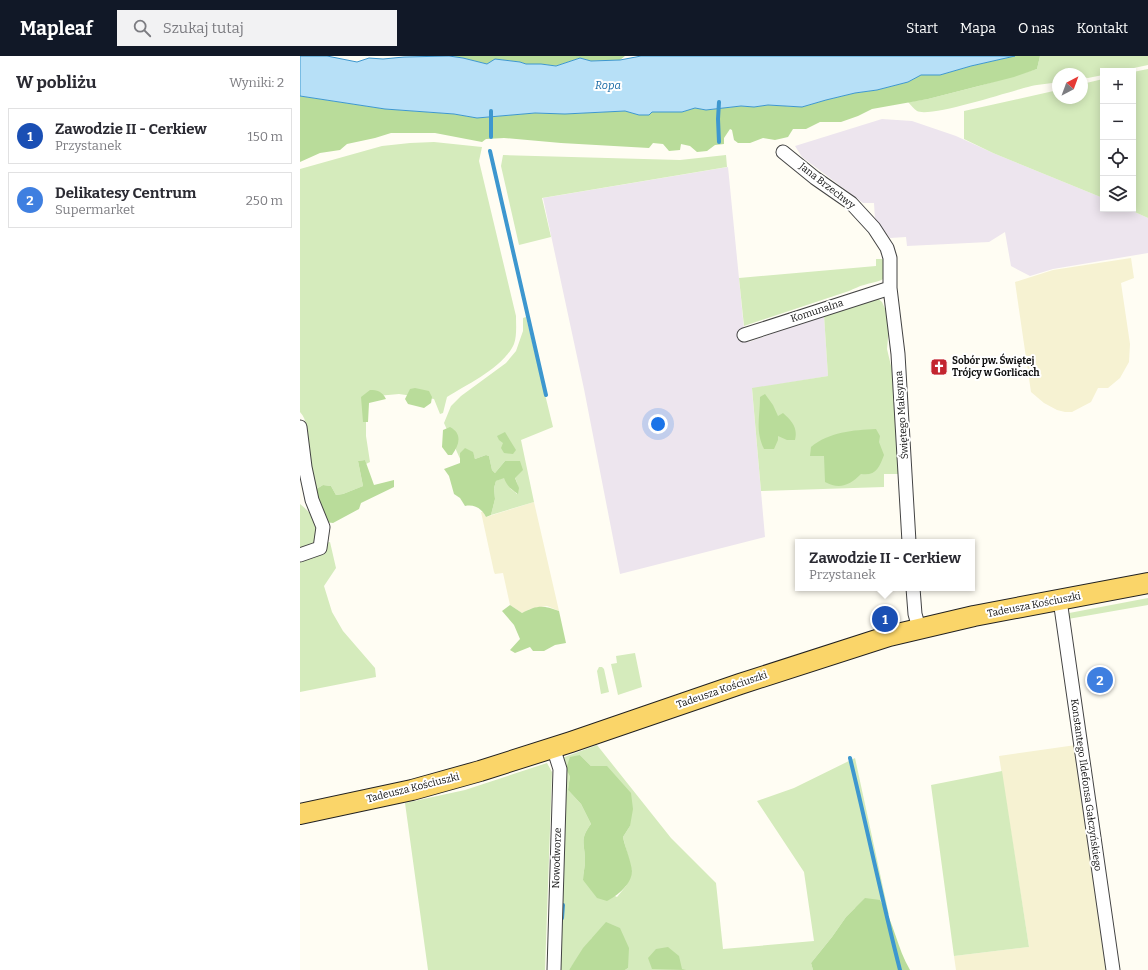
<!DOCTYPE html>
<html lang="pl">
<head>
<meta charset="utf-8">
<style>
  :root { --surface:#fff; --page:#f2f2f3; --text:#2b2b33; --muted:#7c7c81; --line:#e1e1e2; --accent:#111827 }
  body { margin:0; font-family:Bitter,serif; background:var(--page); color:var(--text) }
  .controls { position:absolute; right:12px; top:12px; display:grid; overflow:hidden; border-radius:0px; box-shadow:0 2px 10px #0003 }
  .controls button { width:36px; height:36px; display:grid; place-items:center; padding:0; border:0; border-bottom:1px solid var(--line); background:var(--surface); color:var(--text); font:20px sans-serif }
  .compass { position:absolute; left:752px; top:12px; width:36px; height:36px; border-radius:50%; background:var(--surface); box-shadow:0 2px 10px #0003; rotate:41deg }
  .you { position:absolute; left:358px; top:368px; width:14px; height:14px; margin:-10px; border:3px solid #fff; border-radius:50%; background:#1a73e8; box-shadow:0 0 0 6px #1a73e833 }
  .badge { display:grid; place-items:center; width:26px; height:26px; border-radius:50%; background:var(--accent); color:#fff; font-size:13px; font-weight:700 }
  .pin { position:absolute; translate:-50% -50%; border:2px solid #fff; box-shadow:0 1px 4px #0006 }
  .popup { position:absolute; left:495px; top:483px; width:180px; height:52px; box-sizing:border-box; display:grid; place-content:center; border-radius:0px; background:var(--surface); filter:drop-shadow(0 1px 3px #0005); font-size:13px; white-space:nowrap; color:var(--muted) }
  .popup b { font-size:15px; color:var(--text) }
  .popup::after { content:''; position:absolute; left:50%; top:100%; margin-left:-8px; border:8px solid transparent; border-top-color:var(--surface) }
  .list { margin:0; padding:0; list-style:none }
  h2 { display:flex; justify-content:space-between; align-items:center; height:52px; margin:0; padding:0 16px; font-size:17px }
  h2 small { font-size:13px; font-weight:400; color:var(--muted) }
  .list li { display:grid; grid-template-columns:26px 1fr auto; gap:12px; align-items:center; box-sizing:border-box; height:56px; margin:0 8px 8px; padding:0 8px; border:1px solid var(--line); border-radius:0px }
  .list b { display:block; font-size:15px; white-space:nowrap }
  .list p { margin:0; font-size:13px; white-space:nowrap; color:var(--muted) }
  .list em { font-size:13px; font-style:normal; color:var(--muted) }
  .icon { flex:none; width:22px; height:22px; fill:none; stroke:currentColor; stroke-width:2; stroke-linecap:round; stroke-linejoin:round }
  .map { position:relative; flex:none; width:848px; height:914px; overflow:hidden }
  header { display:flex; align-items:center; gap:24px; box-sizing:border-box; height:56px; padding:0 20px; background:var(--accent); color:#fff }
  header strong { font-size:19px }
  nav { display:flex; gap:22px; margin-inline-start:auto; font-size:14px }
  .search { width:280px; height:36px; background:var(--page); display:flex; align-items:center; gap:10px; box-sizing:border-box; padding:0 14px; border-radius:0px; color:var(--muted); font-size:15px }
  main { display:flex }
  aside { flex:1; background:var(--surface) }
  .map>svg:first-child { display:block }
  .industrial { fill:#ede5ee }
  .farmland { fill:#f6f2d2 }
  .green { fill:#d5ebbc; fill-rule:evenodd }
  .forest { fill:#b9dc9a }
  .water { fill:#b7e0f7; stroke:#3d97cf }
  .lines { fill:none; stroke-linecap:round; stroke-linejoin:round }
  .stream { stroke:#3d97cf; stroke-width:4 }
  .street-casing { stroke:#434343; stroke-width:15 }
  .primary-casing { stroke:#212121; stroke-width:22 }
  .street { stroke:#fff; stroke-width:13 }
  .primary { stroke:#fad569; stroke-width:20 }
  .labels { text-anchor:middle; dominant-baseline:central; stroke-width:4; stroke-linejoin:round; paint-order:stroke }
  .street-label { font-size:10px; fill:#101010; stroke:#fff }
  .poi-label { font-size:10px; font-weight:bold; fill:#101010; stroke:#fff; text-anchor:start }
  .water-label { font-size:11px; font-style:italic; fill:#1669a5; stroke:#fff }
</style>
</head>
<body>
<header>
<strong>Mapleaf</strong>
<div class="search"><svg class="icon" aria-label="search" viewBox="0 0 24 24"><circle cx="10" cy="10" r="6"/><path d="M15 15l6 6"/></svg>Szukaj tutaj</div>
<nav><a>Start</a><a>Mapa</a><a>O nas</a><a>Kontakt</a></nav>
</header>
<main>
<aside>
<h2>W pobliżu<small>Wyniki: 2</small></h2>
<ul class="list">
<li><span class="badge" style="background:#1a4fb4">1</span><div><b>Zawodzie II - Cerkiew</b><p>Przystanek</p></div><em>150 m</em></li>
<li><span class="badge" style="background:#3f7fe0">2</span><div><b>Delikatesy Centrum</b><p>Supermarket</p></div><em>250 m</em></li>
</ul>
</aside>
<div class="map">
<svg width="848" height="914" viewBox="0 0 848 914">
  <rect width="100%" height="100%" fill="#fffdf3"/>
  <path class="industrial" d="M 582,63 L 612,65 L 656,80 L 693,97 L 803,142 L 803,153 L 828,153 L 848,162 L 848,197 L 753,213 L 730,220 L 711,210 L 705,176 L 689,186 L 607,190 L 606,181 L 590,182 L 575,164 L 574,147 L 563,147 L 502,101 L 495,90 Z
    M 428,111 L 445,283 L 449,286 L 524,259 L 528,320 L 452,333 L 465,481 L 320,518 L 284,333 L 243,142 Z"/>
  <path class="farmland" d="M 831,202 L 834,222 L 821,227 L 830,288 L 829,306 L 820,322 L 808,332 L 798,332 L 791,346 L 772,356 L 765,356 L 757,354 L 744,347 L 731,336 L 715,226 L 753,214 Z
    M 234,446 L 259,555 L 247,550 L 230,553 L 222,557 L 210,549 L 203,517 L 195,518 L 194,516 L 181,456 L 183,456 L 186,461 Z
    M 776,689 L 808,914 L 656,914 L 654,900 L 729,891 L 699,700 Z"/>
  <path class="green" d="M 740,0 L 848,0 L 848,9 L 820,15 L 803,15 L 803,19 L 788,22 L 782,21 L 782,18 L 758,18 L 758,26 C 748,28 737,28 728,31 C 710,35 630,62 617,55 C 614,53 611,49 608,46 L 628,43 L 679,30 L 737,13 Z
    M 848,13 L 848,162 L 828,153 L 833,153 L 833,16 Z
    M 803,23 L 803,142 L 693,97 L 664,83 L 664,55 L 758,34 L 758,42 L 782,42 L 782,28 Z
    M 134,86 L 182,91 L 179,105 L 216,260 C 216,268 217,280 214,288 C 204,311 168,328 147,341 L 143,357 L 140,358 L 134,343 L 99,338 L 66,341 L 66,380 L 70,406 L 66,408 L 65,404 L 58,405 L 63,430 L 43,438 L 36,439 L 31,430 L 23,429 L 13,435 L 4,378 C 7,369 6,363 0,356 L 0,113 L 82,90 L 110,87 Z
    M 203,99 L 380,104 L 426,99 L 427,111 L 242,142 L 251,181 L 219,189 L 201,110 Z
    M 576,203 L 583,203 C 590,227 583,223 564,229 C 559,230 554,233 549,235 L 444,270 L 439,222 L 576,210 Z
    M 576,241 L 582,246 L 586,255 L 590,277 L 588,282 L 587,293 L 592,314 L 601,418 L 584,418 L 584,431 L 461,435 L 452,332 L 528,320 L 524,259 Z
    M 226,261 L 253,371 L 221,384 L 234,446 L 191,459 L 195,443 L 194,432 L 196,425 L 204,421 L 211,433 L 217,438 C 221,427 211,415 205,405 L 195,417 L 192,414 L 189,400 L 186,399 L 175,403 L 174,400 L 161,405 L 144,367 L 151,350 L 161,340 L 206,307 L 216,295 L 223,275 L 223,262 Z
    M 0,448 C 17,462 19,469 14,489 L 0,495 Z
    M 30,486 L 36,512 L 24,530 L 32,556 L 43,575 L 75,612 L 76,621 L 0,636 L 0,502 L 25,487 Z
    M 848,542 L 848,549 L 768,563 L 764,558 Z
    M 335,597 L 342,631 L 318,639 L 311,608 L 317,607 L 316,600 Z
    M 299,611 L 302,611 L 304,613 L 309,636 L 301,638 L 297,615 Z
    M 297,689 L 371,782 L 416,827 L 423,893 L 514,885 L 504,816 L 457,745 L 494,732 L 555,702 L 589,859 L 580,844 L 555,852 L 546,861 L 532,881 L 511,907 L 513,914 L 325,914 L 328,912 L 292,882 L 269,914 L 256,914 L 262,702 ZM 280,699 L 291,710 L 330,770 L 323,781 L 332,816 L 326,830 L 317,841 L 283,824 C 283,818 285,811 285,805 C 285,787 279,784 291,768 L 281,748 L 268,734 L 270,720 Z
    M 247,707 L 252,716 L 245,914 L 128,914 L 105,747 L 165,734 Z
    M 702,715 L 729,891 L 654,900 L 631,729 Z"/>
  <path class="forest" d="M 149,0 L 325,0 L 320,4 L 291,5 L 280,2 L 256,10 L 241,8 L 226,8 L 220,6 L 195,3 L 187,8 L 163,2 Z
    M 715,0 L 740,0 L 737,13 L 714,21 L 628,43 L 572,53 L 558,60 L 541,66 L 520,66 L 506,73 L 493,73 L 488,81 L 475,84 L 463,82 L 450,87 L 438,87 L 434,84 L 432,74 L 430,73 L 424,82 L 424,88 L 415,89 L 407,95 L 397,96 L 390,90 L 381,88 L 380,94 L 369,95 L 363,88 L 353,87 L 349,92 L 261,87 L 204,82 L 186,83 L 182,86 L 135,77 L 91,77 L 75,82 L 47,88 L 40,94 L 20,97 L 0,106 L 0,40 L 85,53 L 154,58 L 177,62 L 235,57 L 265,58 L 325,55 L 339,59 L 352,56 L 382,56 L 395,52 L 406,54 L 441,50 L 454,51 L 468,49 L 502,51 L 526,44 L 555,37 L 577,34 L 608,26 L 621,19 L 640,19 L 671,10 Z
    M 115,332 L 129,335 L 132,341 L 131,347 L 124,352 L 108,348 L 105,343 L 110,333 Z
    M 70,334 C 77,334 82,335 86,343 L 69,347 L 68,366 L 63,366 L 61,341 Z
    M 465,338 L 473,349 L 478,360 L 483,357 C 492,365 498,372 495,384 L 487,384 L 478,380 L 478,384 L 474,393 L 464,393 C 455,374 460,361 460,341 Z
    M 150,371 C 163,378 159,389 152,399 L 148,399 L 142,391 L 143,374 Z
    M 576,373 L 580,380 L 579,386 L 584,399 C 579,412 576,420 561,418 C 550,429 540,434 525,426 L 524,400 L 510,400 L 511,391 C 529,376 553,374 576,373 Z
    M 205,376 L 216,394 L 213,398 L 204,397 L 201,392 L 203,387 L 199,384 L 197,380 Z
    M 165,392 L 173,396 L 175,403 L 186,399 L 189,400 L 192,414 L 195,417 L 205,405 L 220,405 L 223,414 L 215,422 L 219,432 L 218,438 C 211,433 207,430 204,422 L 196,425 L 194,432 L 195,443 L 191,459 L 186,461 C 182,453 175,448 165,450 L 160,442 L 154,438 L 149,420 L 144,413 L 160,407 L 160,397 Z
    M 65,404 L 74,429 L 94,424 L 94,431 L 61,447 L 59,453 L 33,467 L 25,466 L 13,435 L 23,429 L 31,430 L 36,439 L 43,438 L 63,430 L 58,405 Z
    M 210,549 L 222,557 C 237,549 243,549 259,555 L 266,587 L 255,589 L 244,595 L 233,595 L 230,591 L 215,597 L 210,594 L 220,583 L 214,569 L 202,555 Z
    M 280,699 L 291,710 L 307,710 L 331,737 L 333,753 L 330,770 L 323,781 C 325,791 331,805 332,815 C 332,828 317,840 307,845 L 297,842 L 283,824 C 283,818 285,811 285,805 C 285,787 279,784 291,768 L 281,748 L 268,734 L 270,720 L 266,713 L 270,701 Z
    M 565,842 L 580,844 C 594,866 597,892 610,914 L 513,914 L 511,907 L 532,881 L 546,861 Z
    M 306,866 L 320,872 L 329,892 L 328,912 L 325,914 L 269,914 L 283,892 Z
    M 368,891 L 379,900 L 382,913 L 386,914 L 352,913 L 348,902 L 356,893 Z"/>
  <path class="water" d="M 0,0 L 27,0 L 57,6 L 69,2 L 83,3 L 104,1 L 149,0 L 163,2 L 187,8 L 195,3 L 220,6 L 226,8 L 241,8 L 256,10 L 280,2 L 291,5 L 320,4 L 341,0 L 715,0 L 671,10 L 640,19 L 621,19 L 608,26 L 577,34 L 555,37 L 526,44 L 502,51 L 468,49 L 454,51 L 441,50 L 406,54 L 395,52 L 382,56 L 352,56 L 349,59 L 339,59 L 325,55 L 265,58 L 235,57 L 177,62 L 154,58 L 85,53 L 0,40 Z"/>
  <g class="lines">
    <path class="stream" d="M 191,81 L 191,55
      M 419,86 L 418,63 L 419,46
      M 190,95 L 246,339
      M 550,702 C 567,772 582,844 600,914
      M 262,862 L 263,849"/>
    <g class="street-casing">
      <path id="street" d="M 483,96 L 515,122 L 551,147 L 574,172 L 587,192 L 590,202 L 590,232 L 598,298 L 609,486
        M 444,279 L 590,232
        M 0,371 L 5,411 L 12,444 L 23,471 L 20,492 L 0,499
        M 613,532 L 615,558 L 619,572
        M 760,544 L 813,914
        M 253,691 L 260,713 L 254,914"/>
    </g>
    <g class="primary-casing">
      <path id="primary" d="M 0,758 L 112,734 L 180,715 L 271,686 L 440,628 L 589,580 L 674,560 L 848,527"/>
    </g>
    <use href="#street" class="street"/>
    <use href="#primary" class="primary"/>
  </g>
  <defs>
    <g id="church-square" transform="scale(0.9)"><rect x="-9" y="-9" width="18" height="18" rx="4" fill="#c3252e" stroke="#fff"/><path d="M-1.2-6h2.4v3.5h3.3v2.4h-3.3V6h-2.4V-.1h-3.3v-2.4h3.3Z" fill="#fff"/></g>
  </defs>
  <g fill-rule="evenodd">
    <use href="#church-square" x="639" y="311"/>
  </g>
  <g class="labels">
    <g class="street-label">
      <text transform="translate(527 130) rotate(38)">Jana Brzechwy</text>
      <text transform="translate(517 255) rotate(-18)">Komunalna</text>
      <text transform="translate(602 359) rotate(-94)">Świętego Maksyma</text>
      <text transform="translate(734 549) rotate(-11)">Tadeusza Kościuszki</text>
      <text transform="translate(422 634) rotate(-19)">Tadeusza Kościuszki</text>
      <text transform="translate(786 729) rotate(82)">Konstantego Ildefonsa Gałczyńskiego</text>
      <text transform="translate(113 732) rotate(-14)">Tadeusza Kościuszki</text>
      <text transform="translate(257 802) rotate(-88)">Nowodworze</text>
    </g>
    <g class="poi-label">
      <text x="652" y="305">Sobór pw. Świętej<tspan x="652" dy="12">Trójcy w Gorlicach</tspan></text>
    </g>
    <g class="water-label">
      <text x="308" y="29">Ropa</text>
    </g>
  </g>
</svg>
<div class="controls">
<button>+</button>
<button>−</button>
<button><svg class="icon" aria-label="locate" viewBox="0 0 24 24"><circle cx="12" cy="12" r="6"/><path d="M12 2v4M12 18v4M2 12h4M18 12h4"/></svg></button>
<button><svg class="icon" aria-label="layers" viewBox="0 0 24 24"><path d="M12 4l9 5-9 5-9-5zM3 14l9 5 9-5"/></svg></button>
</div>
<svg class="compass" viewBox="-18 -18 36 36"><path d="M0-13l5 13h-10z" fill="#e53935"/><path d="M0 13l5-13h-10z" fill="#7c7c81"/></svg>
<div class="you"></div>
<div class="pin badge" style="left:585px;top:563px;background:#1a4fb4">1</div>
<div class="popup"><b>Zawodzie II - Cerkiew</b>Przystanek</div>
<div class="pin badge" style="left:800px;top:624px;background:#3f7fe0">2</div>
</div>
</main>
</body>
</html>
